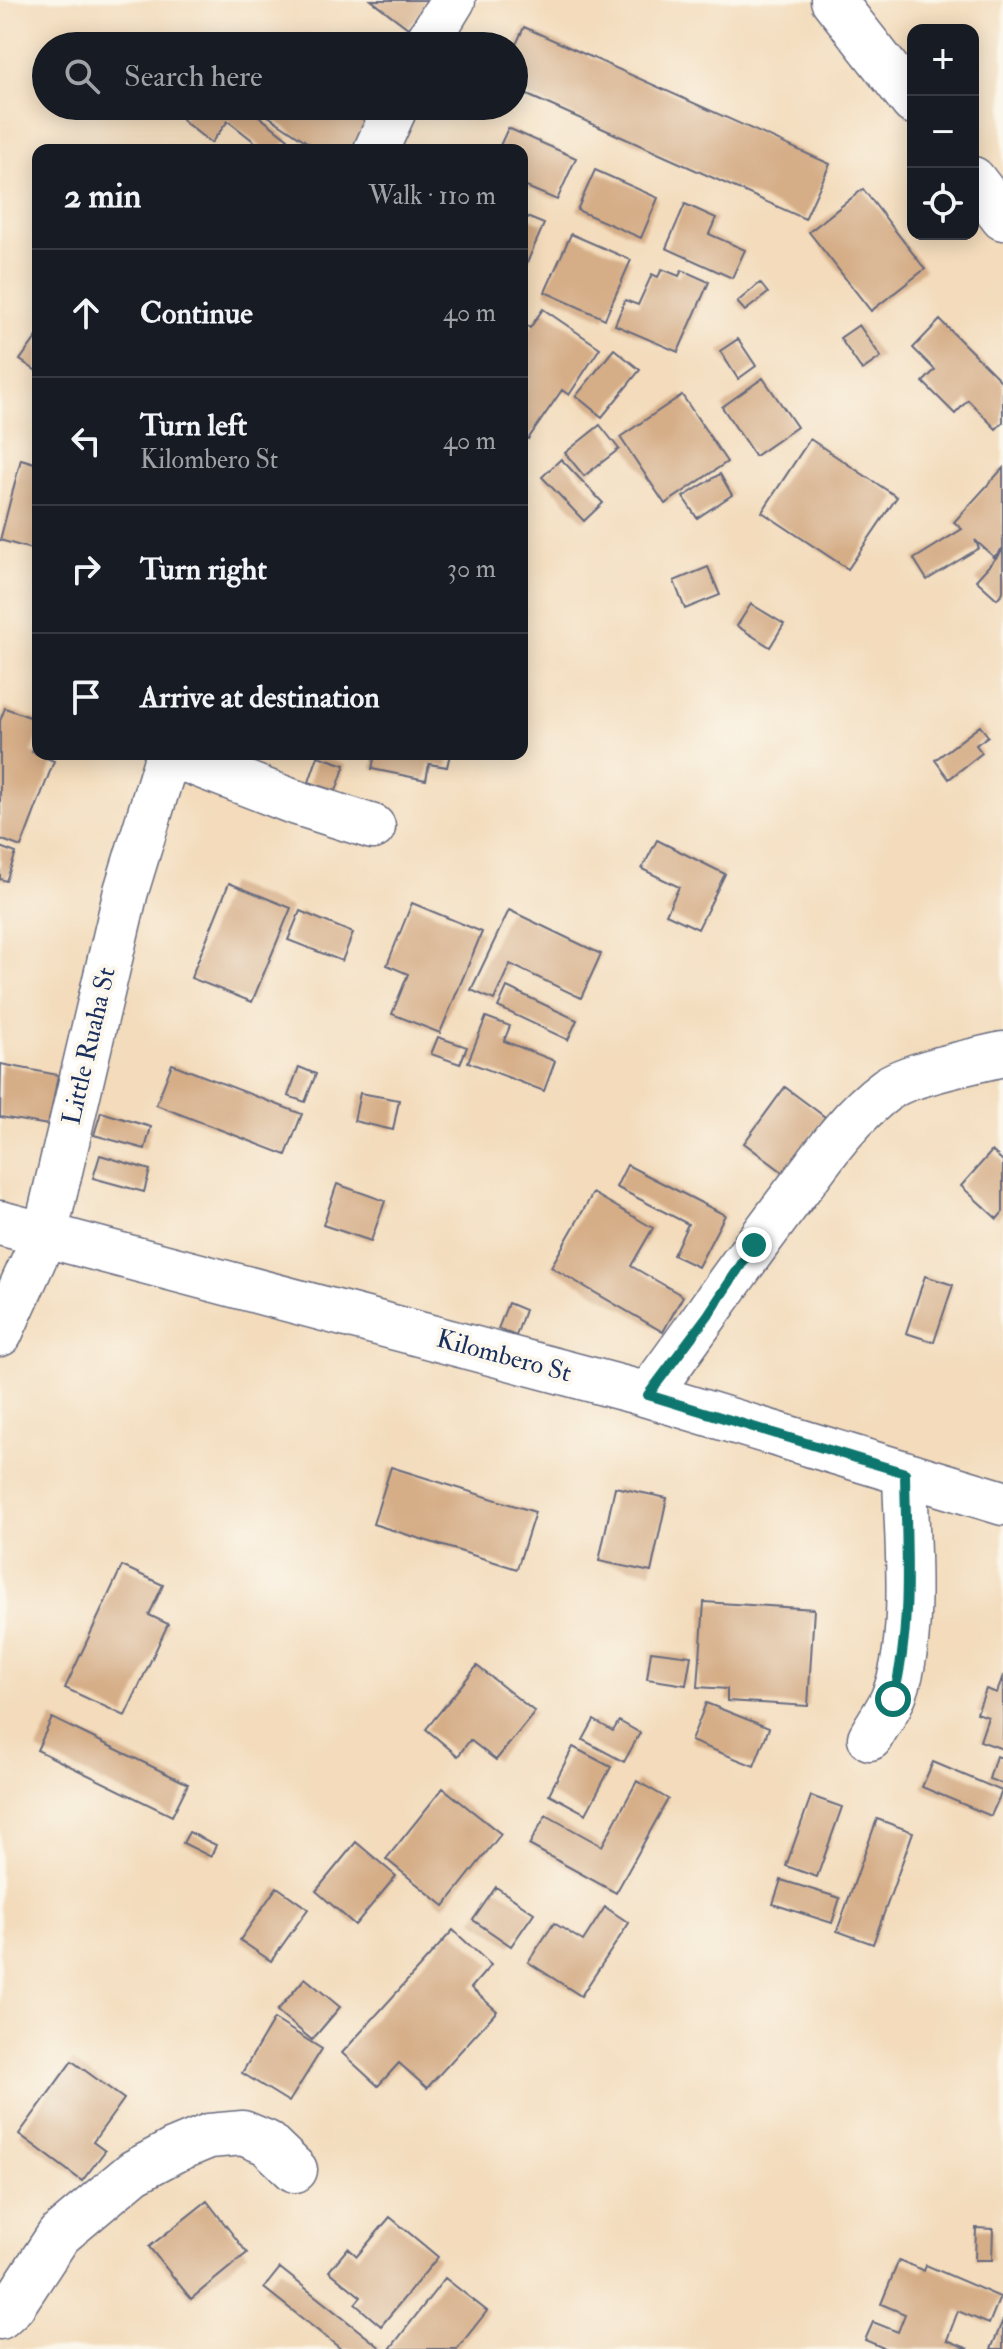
<!DOCTYPE html>
<html lang="en">
<head>
<meta charset="utf-8">
<style>
  :root { --surface:#171b24; --page:#20242c; --text:#f1f3f6; --muted:#9ea1a6; --line:#363941 }
  body { margin:0; font-family:"IM FELL Double Pica",serif; background:var(--page); color:var(--text) }
  .controls { position:absolute; right:24px; top:24px; display:grid; overflow:hidden; border-radius:16px; box-shadow:0 4px 20px #0003 }
  .controls button { width:72px; height:72px; display:grid; place-items:center; padding:0; border:0; border-bottom:2px solid var(--line); background:var(--surface); color:var(--text); font:40px sans-serif }
  .stop { position:absolute; width:24px; height:24px; margin:-18px; border:6px solid #0f766e; border-radius:50%; background:#fff }
  .stop.end { background:#0f766e; border-color:#fff; box-shadow:0 2px 8px #0008 }
  .list { margin:0; padding:0; list-style:none }
  h2 { display:flex; justify-content:space-between; align-items:center; height:104px; margin:0; padding:0 32px; font-size:34px }
  h2 small { font-size:26px; font-weight:400; color:var(--muted) }
  .list li { display:grid; grid-template-columns:52px 1fr auto; gap:24px; align-items:center; box-sizing:border-box; height:128px; padding:0 32px; border-top:2px solid var(--line) }
  .list b { display:block; font-size:30px; white-space:nowrap }
  .list p { margin:0; font-size:26px; white-space:nowrap; color:var(--muted) }
  .list em { font-size:26px; font-style:normal; color:var(--muted) }
  .icon { flex:none; width:44px; height:44px; fill:none; stroke:currentColor; stroke-width:2; stroke-linecap:round; stroke-linejoin:round }
  .map { position:relative; flex:none; width:1003px; height:2349px; overflow:hidden }
  .search { position:absolute; background:var(--surface); box-shadow:0 4px 20px #0003; left:32px; top:32px; width:496px; height:88px; display:flex; align-items:center; gap:20px; box-sizing:border-box; padding:0 28px; border-radius:44px; color:var(--muted); font-size:30px }
  .panel { position:absolute; background:var(--surface); box-shadow:0 4px 20px #0003; left:32px; top:144px; width:496px; height:616px; border-radius:16px }
  .map>svg:first-child { display:block }
  .building { fill:#d5ad87 }
  .lines { fill:none; stroke-linecap:round; stroke-linejoin:round }
  .minor-casing { stroke:#676b7f; stroke-width:47 }
  .minor { stroke:#fff; stroke-width:44 }
  .route { stroke:#0f766e; stroke-width:10 }
  .labels { text-anchor:middle; dominant-baseline:central; stroke-width:8; stroke-linejoin:round; paint-order:stroke }
  .street-label { font-size:26px; fill:#1b2f5e; stroke:#fbf7ec }
</style>
</head>
<body>
<div class="map">
<svg width="1003" height="2349" viewBox="0 0 1003 2349">
  <rect width="100%" height="100%" fill="#fbf7ec"/>
  <filter id="ink" filterUnits="userSpaceOnUse"><feTurbulence type="fractalNoise" baseFrequency=".0125" numOctaves="2"/><feDisplacementMap in="SourceGraphic" scale="16" xChannelSelector="R" yChannelSelector="G"/><feConvolveMatrix kernelMatrix="1 2 1 2 8 2 1 2 1" color-interpolation-filters="sRGB"/></filter>
  <filter id="wash" filterUnits="userSpaceOnUse"><feTurbulence type="fractalNoise" baseFrequency=".006" numOctaves="4" result="noise"/><feDisplacementMap in="SourceGraphic" scale="32" xChannelSelector="R" yChannelSelector="G"/><feGaussianBlur stdDeviation="1.8" result="paint"/><feColorMatrix in="noise" values="0 0 0 0 0 0 0 0 0 0 0 0 0 0 0 0 0 1.4 0 .05"/><feComposite in="paint" operator="in"/></filter>
  <g filter="url(#wash)">
    <rect width="100%" height="100%" fill="#f3dbbb"/>
    <g id="blocks">
      <path class="building" d="M 371,0 L 430,0 L 408,28 Z
        M 524,27 L 830,164 L 805,219 L 514,89 L 514,49 Z
        M 193,106 L 246,106 L 288,139 L 279,150 L 265,150 L 228,121 L 211,143 L 182,120 Z
        M 253,106 L 343,106 L 371,125 L 355,150 L 319,150 Z
        M 508,128 L 576,158 L 557,200 L 522,185 L 522,150 L 498,150 Z
        M 595,170 L 658,198 L 641,238 L 577,210 Z
        M 863,189 L 925,269 L 871,311 L 809,232 Z
        M 685,204 L 716,218 L 709,234 L 745,250 L 732,278 L 666,248 Z
        M 522,215 L 544,224 L 522,274 Z
        M 571,234 L 631,260 L 605,319 L 545,292 Z
        M 662,269 L 679,276 L 682,270 L 709,282 L 678,352 L 615,325 L 625,300 L 638,305 L 652,274 L 658,277 Z
        M 760,283 L 768,293 L 745,311 L 737,302 Z
        M 543,309 L 600,348 L 569,395 L 562,390 L 528,439 L 522,435 L 522,323 L 530,328 Z
        M 940,320 L 1003,383 L 1003,422 L 996,429 L 968,400 L 955,414 L 923,382 L 935,370 L 913,348 Z
        M 859,325 L 881,357 L 862,370 L 840,338 Z
        M 38,335 L 38,372 L 20,360 Z
        M 738,339 L 756,366 L 738,379 L 720,351 Z
        M 614,349 L 640,370 L 602,417 L 576,396 Z
        M 763,378 L 797,427 L 755,456 L 722,407 Z
        M 682,395 L 727,462 L 665,504 L 620,437 Z
        M 600,425 L 619,449 L 584,476 L 565,453 Z
        M 810,439 L 897,497 L 848,569 L 762,512 Z
        M 21,459 L 38,464 L 38,551 L 0,540 Z
        M 561,459 L 603,503 L 584,521 L 542,477 Z
        M 1003,468 L 1003,548 L 994,557 L 975,540 L 979,548 L 927,580 L 914,559 L 962,529 L 954,522 Z
        M 720,474 L 732,495 L 697,518 L 683,497 Z
        M 1003,550 L 1003,592 L 997,599 L 976,580 Z
        M 708,567 L 720,595 L 685,609 L 674,581 Z
        M 751,604 L 784,624 L 770,647 L 737,626 Z
        M 5,708 L 38,720 L 38,737 L 32,752 L 54,761 L 21,847 L 0,839 L 0,721 Z
        M 980,726 L 988,736 L 976,745 L 982,753 L 949,779 L 935,760 Z
        M 375,754 L 450,754 L 447,767 L 429,764 L 426,780 L 372,769 Z
        M 318,756 L 345,765 L 336,791 L 309,782 Z
        M 657,840 L 725,874 L 698,929 L 666,914 L 679,887 L 642,869 Z
        M 0,847 L 16,853 L 6,881 L 0,879 Z
        M 229,883 L 291,908 L 252,1002 L 191,978 Z
        M 412,903 L 482,932 L 440,1033 L 392,1014 L 408,974 L 387,965 Z
        M 509,910 L 601,954 L 581,998 L 510,964 L 494,1000 L 471,990 Z
        M 300,911 L 353,933 L 342,961 L 288,940 Z
        M 507,987 L 577,1020 L 568,1040 L 498,1007 Z
        M 486,1017 L 510,1026 L 504,1041 L 555,1061 L 544,1091 L 468,1062 Z
        M 438,1037 L 467,1047 L 460,1064 L 431,1054 Z
        M 1,1064 L 58,1075 L 49,1125 L 0,1117 Z
        M 172,1064 L 302,1114 L 286,1155 L 156,1105 Z
        M 299,1067 L 316,1074 L 305,1102 L 288,1096 Z
        M 785,1087 L 825,1117 L 784,1173 L 744,1143 Z
        M 360,1093 L 399,1100 L 393,1130 L 354,1121 Z
        M 101,1112 L 151,1127 L 145,1149 L 94,1135 Z
        M 992,1151 L 1003,1161 L 1003,1212 L 997,1219 L 961,1186 Z
        M 100,1155 L 150,1170 L 144,1192 L 93,1178 Z
        M 627,1165 L 725,1215 L 698,1267 L 673,1255 L 688,1224 L 616,1187 Z
        M 337,1184 L 385,1201 L 371,1241 L 323,1225 Z
        M 593,1193 L 653,1228 L 631,1266 L 683,1296 L 663,1332 L 551,1267 Z
        M 925,1276 L 953,1285 L 934,1342 L 906,1333 Z
        M 508,1303 L 525,1310 L 516,1336 L 498,1329 Z
        M 391,1467 L 535,1512 L 517,1569 L 373,1524 Z
        M 615,1487 L 667,1498 L 651,1572 L 599,1561 Z
        M 122,1566 L 163,1585 L 149,1615 L 168,1624 L 125,1716 L 65,1688 Z
        M 704,1602 L 814,1609 L 808,1706 L 727,1701 L 727,1689 L 698,1687 Z
        M 651,1651 L 691,1656 L 686,1685 L 647,1679 Z
        M 477,1666 L 535,1712 L 496,1760 L 470,1740 L 458,1756 L 426,1729 Z
        M 1003,1675 L 1003,1749 L 980,1741 L 988,1717 L 977,1713 L 986,1689 L 997,1693 Z
        M 706,1703 L 769,1728 L 754,1766 L 691,1741 Z
        M 52,1718 L 188,1784 L 172,1816 L 37,1750 Z
        M 594,1720 L 613,1731 L 619,1721 L 640,1733 L 624,1762 L 583,1740 Z
        M 573,1747 L 611,1767 L 586,1814 L 549,1794 Z
        M 996,1756 L 1003,1758 L 1003,1784 L 989,1779 Z
        M 933,1762 L 1002,1791 L 991,1816 L 922,1787 Z
        M 637,1781 L 668,1799 L 616,1893 L 529,1845 L 546,1815 L 602,1846 Z
        M 443,1788 L 501,1834 L 444,1906 L 386,1859 Z
        M 811,1796 L 842,1807 L 817,1877 L 786,1866 Z
        M 877,1819 L 913,1832 L 873,1944 L 837,1931 Z
        M 189,1832 L 216,1845 L 211,1857 L 183,1843 Z
        M 356,1842 L 396,1876 L 355,1925 L 316,1891 Z
        M 781,1880 L 840,1898 L 832,1923 L 773,1904 Z
        M 277,1887 L 308,1909 L 271,1961 L 240,1940 Z
        M 496,1887 L 534,1913 L 511,1946 L 473,1920 Z
        M 605,1907 L 629,1923 L 581,1996 L 528,1962 L 554,1923 L 583,1941 Z
        M 453,1930 L 491,1965 L 471,1988 L 497,2011 L 427,2088 L 399,2063 L 378,2086 L 342,2053 Z
        M 305,1978 L 340,2007 L 312,2040 L 277,2011 Z
        M 274,2019 L 322,2049 L 289,2102 L 242,2073 Z
        M 72,2061 L 124,2099 L 93,2142 L 105,2151 L 82,2181 L 19,2134 Z
        M 207,2201 L 247,2253 L 191,2299 L 149,2247 Z
        M 390,2217 L 438,2257 L 381,2326 L 355,2304 L 361,2297 L 329,2271 L 348,2248 L 357,2256 Z
        M 976,2228 L 993,2229 L 992,2260 L 975,2260 Z
        M 899,2260 L 924,2271 L 926,2265 L 1000,2297 L 989,2324 L 958,2311 L 947,2340 L 969,2349 L 886,2349 L 865,2340 L 873,2322 L 898,2332 L 905,2314 L 881,2304 Z
        M 280,2268 L 382,2349 L 341,2349 L 264,2288 Z
        M 445,2278 L 487,2311 L 457,2349 L 390,2349 Z
        M 1003,2320 L 1003,2349 L 991,2349 Z"/>
    </g>
  </g>
  <g filter="url(#ink)">
    <use href="#blocks" fill-opacity="0" stroke="#676b7f" stroke-width="2"/>
    <g class="lines">
      <g class="minor-casing">
        <path id="minor" d="M 833,0 L 913,102
          M 425,46 L 453,0
          M 376,150 L 396,106
          M 973,179 L 1003,218
          M 170,754 L 291,801 L 373,827
          M 0,1223 L 634,1391 L 1003,1503
          M 0,1334 L 45,1235 L 126,891 L 168,754
          M 648,1395 C 700,1325 748,1253 802,1184 C 827,1150 853,1114 887,1089 C 905,1075 977,1060 1003,1054
          M 870,1738 C 877,1725 886,1713 892,1700 C 918,1643 906,1536 905,1473
          M 0,2317 L 13,2305 L 59,2235 L 134,2172 L 173,2151 L 209,2136 L 243,2133 L 267,2143 L 295,2170"/>
      </g>
      <use href="#minor" class="minor"/>
    </g>
  </g>
  <g class="lines" filter="url(#ink)">
    <path class="route" d="M 754,1245 L 708,1315 L 648,1395 L 905,1473 C 906,1549 913,1625 893,1699"/>
  </g>
  <g class="labels">
    <g class="street-label">
      <text transform="translate(89 1046) rotate(-77)">Little Ruaha St</text>
      <text transform="translate(504 1356) rotate(15)">Kilombero St</text>
    </g>
  </g>
</svg>
<div class="controls">
<button>+</button>
<button>−</button>
<button><svg class="icon" aria-label="locate" viewBox="0 0 24 24"><circle cx="12" cy="12" r="6"/><path d="M12 2v4M12 18v4M2 12h4M18 12h4"/></svg></button>
</div>
<div class="stop" style="left:893px;top:1699px"></div>
<div class="stop end" style="left:754px;top:1245px"></div>
<div class="search"><svg class="icon" aria-label="search" viewBox="0 0 24 24"><circle cx="10" cy="10" r="6"/><path d="M15 15l6 6"/></svg>Search here</div>
<section class="panel">
<h2>2 min<small>Walk · 110 m</small></h2>
<ul class="list">
<li><svg class="icon" aria-label="ahead" viewBox="0 0 24 24"><path d="M12 20V5M6 11l6-6 6 6"/></svg><div><b>Continue</b></div><em>40 m</em></li>
<li><svg class="icon" aria-label="left" viewBox="0 0 24 24"><path d="M17 20v-9H6M10 6l-5 5 5 5"/></svg><div><b>Turn left</b><p>Kilombero St</p></div><em>40 m</em></li>
<li><svg class="icon" aria-label="right" viewBox="0 0 24 24"><path d="M7 20v-9h11M14 6l5 5-5 5"/></svg><div><b>Turn right</b></div><em>30 m</em></li>
<li><svg class="icon" aria-label="arrive" viewBox="0 0 24 24"><path d="M6 21V4h12l-3 4 3 4H6"/></svg><div><b>Arrive at destination</b></div></li>
</ul>
</section>
</div>
</body>
</html>
